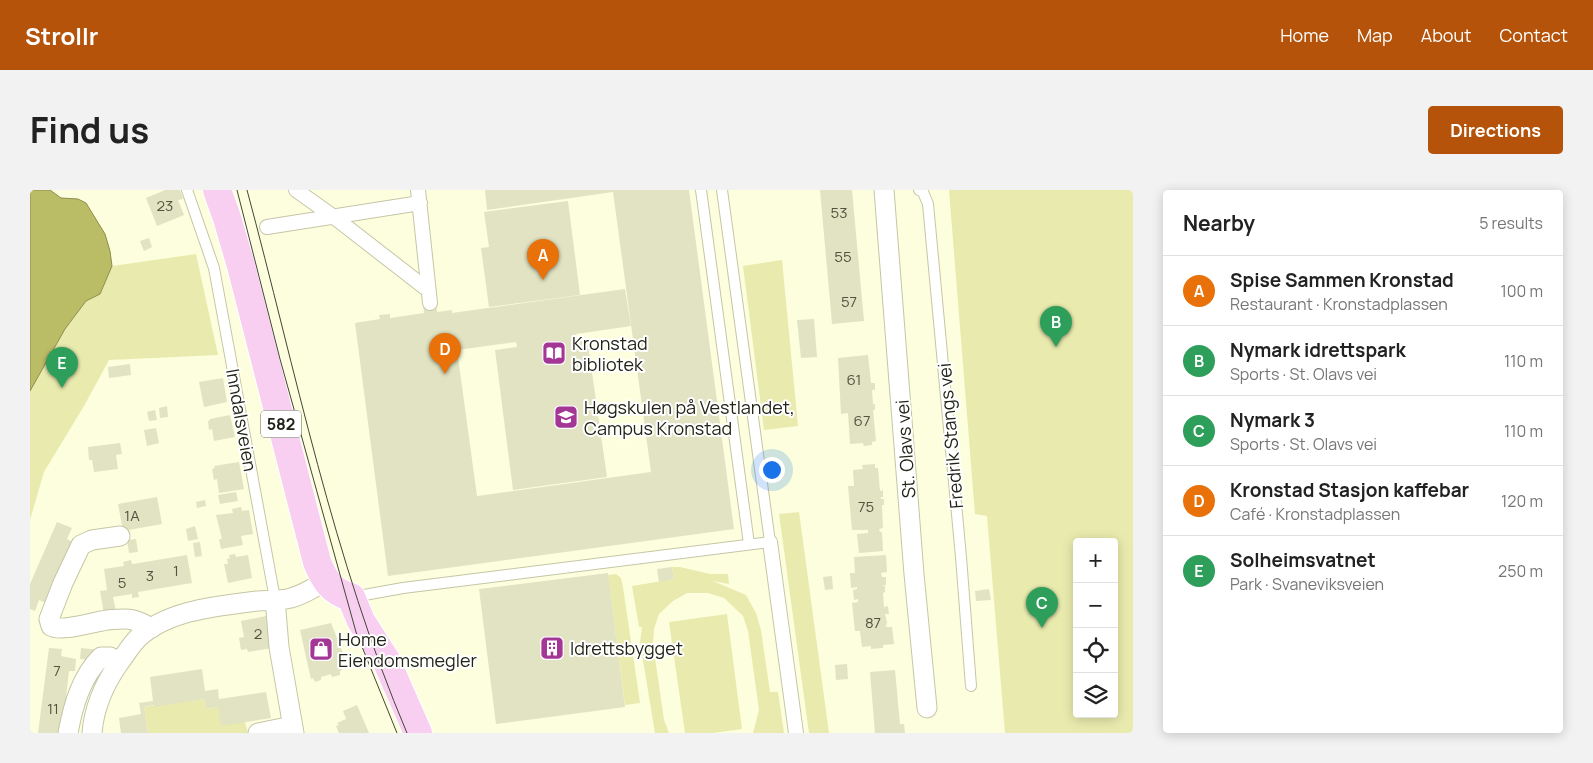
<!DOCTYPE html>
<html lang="en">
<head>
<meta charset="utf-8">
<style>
  :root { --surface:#fff; --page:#f2f2f2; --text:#222; --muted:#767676; --line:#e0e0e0; --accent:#b45309 }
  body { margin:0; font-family:Manrope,sans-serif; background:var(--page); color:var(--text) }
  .controls { position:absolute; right:15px; bottom:15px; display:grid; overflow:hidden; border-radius:5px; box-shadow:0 2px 12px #0003 }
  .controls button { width:45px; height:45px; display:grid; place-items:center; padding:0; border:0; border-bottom:1px solid var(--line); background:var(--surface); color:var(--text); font:25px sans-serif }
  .you { position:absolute; left:741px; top:279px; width:18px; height:18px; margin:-12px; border:4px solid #fff; border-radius:50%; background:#1a73e8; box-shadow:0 0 0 8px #1a73e833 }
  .badge { display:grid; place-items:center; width:32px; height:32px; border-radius:50%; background:var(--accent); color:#fff; font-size:16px; font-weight:700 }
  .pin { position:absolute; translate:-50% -41px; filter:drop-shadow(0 1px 2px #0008) }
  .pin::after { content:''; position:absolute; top:26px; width:18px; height:15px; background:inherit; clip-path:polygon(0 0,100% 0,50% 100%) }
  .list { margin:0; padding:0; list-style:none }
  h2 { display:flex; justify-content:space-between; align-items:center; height:65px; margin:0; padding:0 20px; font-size:21px }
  h2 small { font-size:16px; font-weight:400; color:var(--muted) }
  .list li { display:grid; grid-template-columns:32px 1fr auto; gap:15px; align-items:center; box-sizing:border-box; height:70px; padding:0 20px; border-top:1px solid var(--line) }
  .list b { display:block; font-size:19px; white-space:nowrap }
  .list p { margin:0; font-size:16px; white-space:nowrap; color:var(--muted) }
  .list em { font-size:16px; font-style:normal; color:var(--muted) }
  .icon { flex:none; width:28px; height:28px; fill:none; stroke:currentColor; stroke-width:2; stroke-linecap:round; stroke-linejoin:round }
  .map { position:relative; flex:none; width:1103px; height:543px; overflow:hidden; border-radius:5px }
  header { display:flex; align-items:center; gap:30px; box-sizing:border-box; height:70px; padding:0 25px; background:var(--accent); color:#fff }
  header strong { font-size:24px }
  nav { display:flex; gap:28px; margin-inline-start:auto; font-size:18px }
  .intro { display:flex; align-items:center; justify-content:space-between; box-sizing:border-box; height:120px; padding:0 30px }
  h1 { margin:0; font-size:35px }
  .button { padding:12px 22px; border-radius:5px; background:var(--accent); color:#fff; font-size:18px; font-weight:700 }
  main { display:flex; gap:30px; padding:0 30px }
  aside { flex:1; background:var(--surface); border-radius:5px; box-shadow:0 2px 12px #0003 }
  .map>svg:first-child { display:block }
  .green { fill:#e9ebae; fill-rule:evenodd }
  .water { fill:#bbbc66; stroke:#8d8e4f }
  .building { fill:#e1e3c2 }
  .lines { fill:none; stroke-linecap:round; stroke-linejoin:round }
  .service-casing { stroke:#c5c6a6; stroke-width:12 }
  .pedestrian-casing { stroke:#c5c6a6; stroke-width:16 }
  .minor-casing { stroke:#c5c6a6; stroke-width:21 }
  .primary-casing { stroke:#fff; stroke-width:30 }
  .service { stroke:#fff; stroke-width:10 }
  .pedestrian { stroke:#fff; stroke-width:14 }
  .minor { stroke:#fff; stroke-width:19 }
  .primary { stroke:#f8cff1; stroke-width:28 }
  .tram { stroke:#444536; stroke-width:1 }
  .labels { text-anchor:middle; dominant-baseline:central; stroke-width:4; stroke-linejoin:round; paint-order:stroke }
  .number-label { font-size:15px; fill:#525442 }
  .shield { fill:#fff; stroke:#65665d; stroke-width:1 }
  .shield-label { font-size:16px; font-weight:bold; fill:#232418 }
  .poi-label { font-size:18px; fill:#232418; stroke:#fff; text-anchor:start }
  .street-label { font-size:18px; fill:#232418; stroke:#fff }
</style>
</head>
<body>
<header>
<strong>Strollr</strong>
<nav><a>Home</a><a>Map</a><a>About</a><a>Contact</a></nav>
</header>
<div class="intro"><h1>Find us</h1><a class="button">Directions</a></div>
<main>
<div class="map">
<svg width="1103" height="543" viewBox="0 0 1103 543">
  <rect width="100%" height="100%" fill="#fcfedd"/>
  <path class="green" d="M 919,0 L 1103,0 L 1103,543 L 975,543 L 957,326 L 945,324 ZM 1047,352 L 1084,352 L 1084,524 L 1047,524 Z
    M 166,64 L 188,165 L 79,170 L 54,216 L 14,282 L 0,330 L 0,200 L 31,145 L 56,111 L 70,104 L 82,76 Z
    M 752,70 L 768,236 L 734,240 L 713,76 Z
    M 769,322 L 799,543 L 779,543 L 749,324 Z
    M 642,377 L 650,377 L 680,384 L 698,384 L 699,394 L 683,391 L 716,405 L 726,423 L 731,440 L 740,502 L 748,502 L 754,543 L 723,543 L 729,520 L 718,441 L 713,426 L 694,408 L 678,403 L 657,403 L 643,411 L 629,424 L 624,439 L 623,454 L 634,530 L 639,543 L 625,543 L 610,452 L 612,437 L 609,437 L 602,396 L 644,389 Z
    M 586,384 L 591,388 L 593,397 L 610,513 L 595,515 L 578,385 Z
    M 697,424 L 712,539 L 683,543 L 655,543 L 639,432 Z
    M 174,509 L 176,519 L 188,517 L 215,532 L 218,543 L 118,543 L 114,517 Z"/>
  <path class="water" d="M 0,0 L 20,0 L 31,8 L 48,9 L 56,13 L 75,44 L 80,61 L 82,76 L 70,104 L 56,111 L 35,139 L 0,201 Z"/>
  <path class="building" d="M 135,0 L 150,0 L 153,9 L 148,10 L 154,25 L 127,36 L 116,8 Z
    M 455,0 L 659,0 L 704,339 L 358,386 L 325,133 L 350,129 L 349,125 L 360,124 L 360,128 L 394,123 L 393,114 L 406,112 L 407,122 L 422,120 L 422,123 L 595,99 L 601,136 L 546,144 L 547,149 L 557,148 L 577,287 L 483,300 L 465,160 L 487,157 L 486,152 L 427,160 L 447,306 L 621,282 L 583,2 L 457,20 Z
    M 790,0 L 822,0 L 834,131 L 802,134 Z
    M 538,11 L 550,105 L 459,117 L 451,58 L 459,57 L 454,22 Z
    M 119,48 L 122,57 L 114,61 L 110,51 Z
    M 784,129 L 787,167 L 771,168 L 767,130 Z
    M 838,165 L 841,193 L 845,193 L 845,200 L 842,200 L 843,214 L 845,214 L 845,220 L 843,220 L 846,251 L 842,252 L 842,255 L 834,256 L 833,253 L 820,254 L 818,223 L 811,224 L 808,168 Z
    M 100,174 L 101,185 L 79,188 L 78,177 Z
    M 193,188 L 197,212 L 174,217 L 169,192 Z
    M 137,216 L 138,227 L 130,228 L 129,218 Z
    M 125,220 L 127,230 L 119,231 L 117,222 Z
    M 200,225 L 205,247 L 184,251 L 182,239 L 179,240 L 178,231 L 180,230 L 180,229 Z
    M 126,238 L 129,253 L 117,256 L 114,240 Z
    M 90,253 L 92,264 L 86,265 L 88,279 L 64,282 L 62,270 L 59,270 L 58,257 Z
    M 209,272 L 214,299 L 189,303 L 187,289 L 184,290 L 182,279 L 185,278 L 184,276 Z
    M 845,274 L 845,278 L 848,278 L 850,301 L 853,300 L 853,307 L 851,307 L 851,309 L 854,309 L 854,315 L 852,315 L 853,338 L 849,339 L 850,342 L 852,342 L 853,361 L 829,363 L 827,344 L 838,343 L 838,340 L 822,340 L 818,296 L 824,296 L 823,280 L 833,279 L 832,275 Z
    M 206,302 L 208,311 L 190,314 L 188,305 Z
    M 127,307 L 132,334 L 93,341 L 88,314 Z
    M 175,310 L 176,316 L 167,318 L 166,312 Z
    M 211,317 L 212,321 L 219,320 L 223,344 L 211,346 L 213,355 L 191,359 L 189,349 L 192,349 L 186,325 L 203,323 L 202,319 Z
    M 27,332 L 42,338 L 37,349 L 43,352 L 16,413 L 9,410 L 5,421 L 0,419 L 0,394 Z
    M 165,336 L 168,349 L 158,351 L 156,339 Z
    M 106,349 L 108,362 L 99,363 L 97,350 Z
    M 170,352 L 172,366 L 165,367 L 163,353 Z
    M 205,364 L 206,367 L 218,365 L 222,388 L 198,393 L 194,374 L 198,374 L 197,369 L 200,368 L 199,365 Z
    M 157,365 L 162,393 L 108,402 L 109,407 L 102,408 L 102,404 L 83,407 L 86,421 L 74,424 L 70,401 L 77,400 L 74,379 L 94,376 L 93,372 L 101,370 L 102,374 L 103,374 Z
    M 856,365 L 857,382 L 851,383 L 852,387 L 856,387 L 856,395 L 852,395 L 855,396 L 855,402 L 853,403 L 854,417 L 858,416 L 859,424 L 855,424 L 857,432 L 856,437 L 862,437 L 864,454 L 853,455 L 853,458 L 841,459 L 841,456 L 832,457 L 830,441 L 825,441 L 822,413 L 828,412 L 828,409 L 824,410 L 823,400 L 827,399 L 827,397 L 821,398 L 820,383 L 825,383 L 824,367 Z
    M 642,377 L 644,389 L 629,392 L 627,379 Z
    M 578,383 L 595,517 L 466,534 L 449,399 Z
    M 802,386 L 803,399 L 795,400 L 793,387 Z
    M 959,399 L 961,410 L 946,411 L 945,401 Z
    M 236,426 L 242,458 L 218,462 L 217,459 L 211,460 L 209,448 L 214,447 L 211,431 Z
    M 301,433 L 313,463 L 314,468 L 310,469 L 312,480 L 310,481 L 310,485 L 302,487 L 301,484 L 298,485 L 291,487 L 291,490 L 285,492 L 283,488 L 281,489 L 270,440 Z
    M 19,458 L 32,459 L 31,466 L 46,469 L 45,481 L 39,481 L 32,543 L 8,543 Z
    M 51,458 L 69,460 L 62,470 L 50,469 Z
    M 817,474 L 818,489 L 806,490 L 805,475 Z
    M 172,479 L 175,501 L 188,499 L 189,509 L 236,502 L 241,528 L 191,536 L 188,517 L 176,519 L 174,509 L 124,517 L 124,515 L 114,517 L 118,543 L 91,543 L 89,528 L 111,524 L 109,513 L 123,511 L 120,487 Z
    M 865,480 L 870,534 L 874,534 L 875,543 L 845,543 L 840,482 Z
    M 327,515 L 339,543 L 309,543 L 306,536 L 309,535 L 307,533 L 316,529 L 313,521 Z"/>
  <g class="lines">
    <g class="service-casing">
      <path id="service" d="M 157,0 L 184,78 L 245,409
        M 671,0 L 719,354
        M 889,0 L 893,2 L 898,14 L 931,367 L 941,496
        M 323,407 L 373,398 L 740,352 L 692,0"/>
    </g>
    <g class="pedestrian-casing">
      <path id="pedestrian" d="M 266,0 L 304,27 L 398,100
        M 388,0 L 400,113
        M 237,37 L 390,13
        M 740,352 L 766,543"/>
    </g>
    <g class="minor-casing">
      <path id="minor" d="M 854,0 L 884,384 L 897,518
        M 90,346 L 62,350 L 51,355 L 33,393 L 19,429 L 21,436 C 31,442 59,433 72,431 C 79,429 88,429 96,429 C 105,429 114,434 122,438
        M 245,409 L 249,457 L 264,543
        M 38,543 C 43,516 51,487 71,467 L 80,467 L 90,472
        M 62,543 C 64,518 75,493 89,473 C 96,464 100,456 108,448 C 138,420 188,416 227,411 C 238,410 251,411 261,408 C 273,405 285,397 296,391
        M 228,543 L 262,536"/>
    </g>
    <g class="primary-casing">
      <path id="primary" d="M 187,0 L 197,28 L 211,76 L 287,372 C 294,389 301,402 321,407 L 331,431 L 356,470 L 388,543"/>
    </g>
    <use href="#service" class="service"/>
    <use href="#pedestrian" class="pedestrian"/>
    <use href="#minor" class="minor"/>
    <use href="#primary" class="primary"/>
    <path class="tram" d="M 207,0 L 250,169 L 326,442 L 367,543
      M 217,0 C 266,182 303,369 377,543"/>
  </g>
  <defs>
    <g id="library-square" transform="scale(1.25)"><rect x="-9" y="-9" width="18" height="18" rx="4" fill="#a43796" stroke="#fff"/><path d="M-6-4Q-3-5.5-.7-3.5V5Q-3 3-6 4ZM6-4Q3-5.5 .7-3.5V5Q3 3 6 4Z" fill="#fff"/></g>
    <g id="university-square" transform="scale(1.25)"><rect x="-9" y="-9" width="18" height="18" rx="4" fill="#a43796" stroke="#fff"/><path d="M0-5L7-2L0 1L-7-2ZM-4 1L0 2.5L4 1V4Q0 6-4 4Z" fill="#fff"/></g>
    <g id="building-square" transform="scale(1.25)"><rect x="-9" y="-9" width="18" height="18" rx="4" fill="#a43796" stroke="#fff"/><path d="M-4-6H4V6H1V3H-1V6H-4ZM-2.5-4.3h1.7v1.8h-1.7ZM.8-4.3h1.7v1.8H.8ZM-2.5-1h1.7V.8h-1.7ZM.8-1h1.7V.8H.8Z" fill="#fff"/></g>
    <g id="shop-square" transform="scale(1.25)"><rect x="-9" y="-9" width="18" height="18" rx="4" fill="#a43796" stroke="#fff"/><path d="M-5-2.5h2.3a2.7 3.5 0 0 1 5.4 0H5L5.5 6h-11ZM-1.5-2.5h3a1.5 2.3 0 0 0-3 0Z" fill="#fff"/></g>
  </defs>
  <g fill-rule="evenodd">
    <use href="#library-square" x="524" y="163"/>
    <use href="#university-square" x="536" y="227"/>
    <use href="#building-square" x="522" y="458"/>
    <use href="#shop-square" x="291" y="459"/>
  </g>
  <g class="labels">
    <g class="number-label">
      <text x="135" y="15">23</text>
      <text x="809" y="22">53</text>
      <text x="813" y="66">55</text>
      <text x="819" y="111">57</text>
      <text x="824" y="189">61</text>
      <text x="832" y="230">67</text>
      <text x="836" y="316">75</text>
      <text x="102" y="325">1A</text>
      <text x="146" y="380">1</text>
      <text x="120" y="385">3</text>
      <text x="92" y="392">5</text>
      <text x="843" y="432">87</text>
      <text x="228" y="443">2</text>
      <text x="27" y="480">7</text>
      <text x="23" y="518">11</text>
    </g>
    <rect class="shield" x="231" y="220.5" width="40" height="27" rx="4"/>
    <g class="shield-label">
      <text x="251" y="234">582</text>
    </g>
    <g class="poi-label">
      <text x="542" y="153">Kronstad<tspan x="542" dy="21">bibliotek</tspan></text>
      <text x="554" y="217">Høgskulen på Vestlandet,<tspan x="554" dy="21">Campus Kronstad</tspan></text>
      <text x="308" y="449">Home<tspan x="308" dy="21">Eiendomsmegler</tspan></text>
      <text x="540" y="458">Idrettsbygget</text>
    </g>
    <g class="street-label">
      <text transform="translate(212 230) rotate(80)">Inndalsveien</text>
      <text transform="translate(920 246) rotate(-95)">Fredrik Stangs vei</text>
      <text transform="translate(875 259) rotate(-94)">St. Olavs vei</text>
    </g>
  </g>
</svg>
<div class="controls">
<button>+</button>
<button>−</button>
<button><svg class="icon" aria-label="locate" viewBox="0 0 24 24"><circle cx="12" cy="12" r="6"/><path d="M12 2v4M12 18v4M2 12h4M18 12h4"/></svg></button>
<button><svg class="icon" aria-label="layers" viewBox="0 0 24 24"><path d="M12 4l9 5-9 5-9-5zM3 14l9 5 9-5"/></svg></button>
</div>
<div class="you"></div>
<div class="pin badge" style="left:513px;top:90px;background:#e8710a">A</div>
<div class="pin badge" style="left:1026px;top:157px;background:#2e9e5b">B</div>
<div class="pin badge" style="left:1012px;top:438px;background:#2e9e5b">C</div>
<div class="pin badge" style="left:415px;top:184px;background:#e8710a">D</div>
<div class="pin badge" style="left:32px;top:198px;background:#2e9e5b">E</div>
</div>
<aside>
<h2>Nearby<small>5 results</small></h2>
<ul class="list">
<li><span class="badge" style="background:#e8710a">A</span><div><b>Spise Sammen Kronstad</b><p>Restaurant · Kronstadplassen</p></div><em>100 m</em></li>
<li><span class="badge" style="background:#2e9e5b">B</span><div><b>Nymark idrettspark</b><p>Sports · St. Olavs vei</p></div><em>110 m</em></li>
<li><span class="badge" style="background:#2e9e5b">C</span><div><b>Nymark 3</b><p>Sports · St. Olavs vei</p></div><em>110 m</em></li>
<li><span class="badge" style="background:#e8710a">D</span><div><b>Kronstad Stasjon kaffebar</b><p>Café · Kronstadplassen</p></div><em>120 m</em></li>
<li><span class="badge" style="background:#2e9e5b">E</span><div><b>Solheimsvatnet</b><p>Park · Svaneviksveien</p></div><em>250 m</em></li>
</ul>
</aside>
</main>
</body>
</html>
